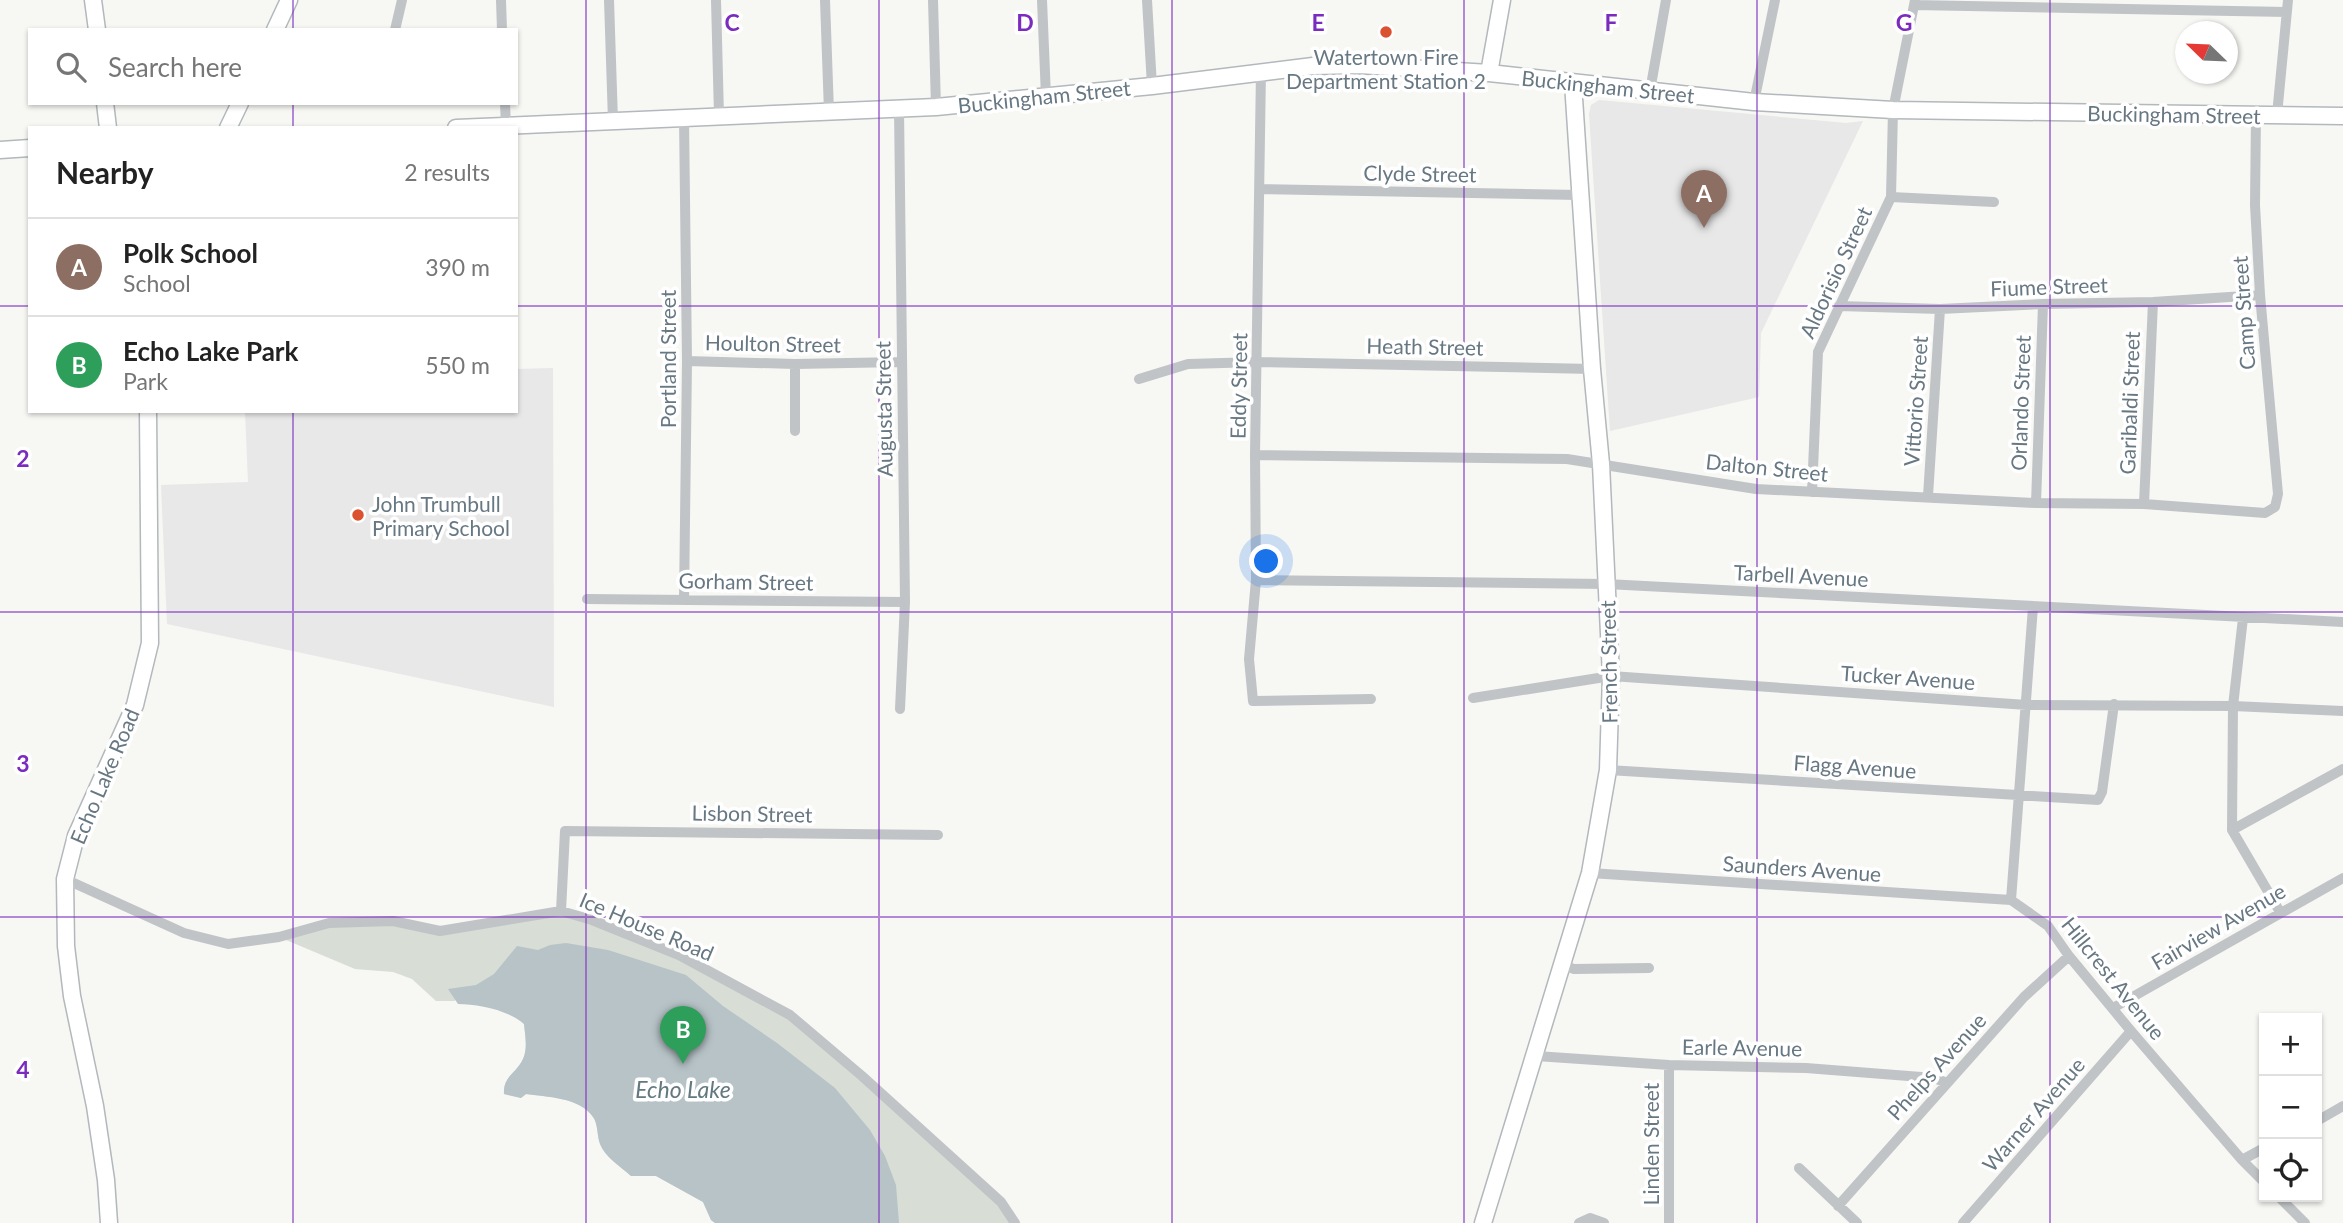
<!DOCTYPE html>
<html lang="en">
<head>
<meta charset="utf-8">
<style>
  :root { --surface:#fff; --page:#f2f2f2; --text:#222; --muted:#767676; --line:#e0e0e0; --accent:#db2777 }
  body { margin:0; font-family:Lato,sans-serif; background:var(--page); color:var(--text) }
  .controls { position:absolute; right:21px; bottom:21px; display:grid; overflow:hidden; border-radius:0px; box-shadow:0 2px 5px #0004 }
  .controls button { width:63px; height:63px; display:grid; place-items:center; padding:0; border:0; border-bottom:2px solid var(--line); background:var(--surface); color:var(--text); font:35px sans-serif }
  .compass { position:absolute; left:2175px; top:21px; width:63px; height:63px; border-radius:50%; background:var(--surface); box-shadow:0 2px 5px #0004; rotate:293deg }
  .you { position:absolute; left:1267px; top:562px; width:24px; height:24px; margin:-18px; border:5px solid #fff; border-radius:50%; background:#1a73e8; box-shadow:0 0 0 10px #1a73e833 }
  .badge { display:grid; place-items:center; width:46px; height:46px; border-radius:50%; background:var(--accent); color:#fff; font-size:23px; font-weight:700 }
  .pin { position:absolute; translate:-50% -58px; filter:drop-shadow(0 2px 4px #0008) }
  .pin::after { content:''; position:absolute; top:37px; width:24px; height:21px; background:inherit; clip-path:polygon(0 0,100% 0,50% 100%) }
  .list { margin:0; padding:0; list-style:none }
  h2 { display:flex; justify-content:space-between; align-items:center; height:91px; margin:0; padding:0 28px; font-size:30px }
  h2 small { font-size:23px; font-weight:400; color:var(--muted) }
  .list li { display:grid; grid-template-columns:46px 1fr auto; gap:21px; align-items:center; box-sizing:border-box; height:98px; padding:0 28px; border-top:2px solid var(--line) }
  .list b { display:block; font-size:26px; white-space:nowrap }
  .list p { margin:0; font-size:23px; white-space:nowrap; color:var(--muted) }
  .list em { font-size:23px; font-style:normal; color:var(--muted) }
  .icon { flex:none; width:38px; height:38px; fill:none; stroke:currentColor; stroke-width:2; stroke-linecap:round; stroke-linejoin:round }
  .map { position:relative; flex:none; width:2343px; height:1223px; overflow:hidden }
  .search { position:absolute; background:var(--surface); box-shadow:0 2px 5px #0004; left:28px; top:28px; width:490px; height:77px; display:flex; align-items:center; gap:18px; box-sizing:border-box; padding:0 24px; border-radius:0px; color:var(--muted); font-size:26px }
  .panel { position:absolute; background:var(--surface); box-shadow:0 2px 5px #0004; left:28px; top:126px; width:490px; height:287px; border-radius:0px }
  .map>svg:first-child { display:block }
  .built { fill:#e7e8e7 }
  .green { fill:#d8ddd5 }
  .water { fill:#b7c3c7 }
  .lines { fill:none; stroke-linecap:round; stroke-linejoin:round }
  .secondary-casing { stroke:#b2b8bc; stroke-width:19 }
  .street { stroke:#c0c4c7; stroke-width:10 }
  .secondary { stroke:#fff; stroke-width:16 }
  .grid { fill:none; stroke:#7b2cbf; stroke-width:2; stroke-opacity:0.55 }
  .poi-dot { fill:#da5230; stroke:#fff; stroke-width:2.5 }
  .labels { text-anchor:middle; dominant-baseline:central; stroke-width:7; stroke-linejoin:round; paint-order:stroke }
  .poi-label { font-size:21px; fill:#677883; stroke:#fff }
  .street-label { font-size:21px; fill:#677883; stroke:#fff }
  .water-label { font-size:23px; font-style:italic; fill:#63797f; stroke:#fff }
  .grid-label { font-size:23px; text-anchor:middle; font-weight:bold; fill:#7b2cbf; stroke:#fff; stroke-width:7; stroke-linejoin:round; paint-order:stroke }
</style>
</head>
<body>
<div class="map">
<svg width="2343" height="1223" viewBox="0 0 2343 1223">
  <rect width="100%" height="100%" fill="#f7f7f4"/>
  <path class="built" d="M 1599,100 L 1846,123 L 1863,121 L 1761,333 L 1759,397 L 1610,431 L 1589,114 L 1591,105 Z
    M 553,368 L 554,707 L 167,624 L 161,485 L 248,482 L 245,411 L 516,411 L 516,369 Z"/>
  <path class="green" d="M 561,911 L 679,955 L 790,1015 L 944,1151 L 1015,1223 L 715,1223 L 711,1220 L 703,1202 L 656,1176 L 631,1176 C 621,1167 605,1157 600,1144 C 597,1136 598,1123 593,1117 C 580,1097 546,1097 526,1094 L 521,1098 L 504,1094 C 503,1076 516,1074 523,1059 C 528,1048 525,1035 524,1024 L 516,1017 L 470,994 L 454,1001 L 436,1001 L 412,979 L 393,972 L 355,969 L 279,937 L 329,923 L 393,921 L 440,931 Z"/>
  <path class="water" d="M 566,943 L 608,950 L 686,975 L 723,1006 L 777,1043 L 835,1088 L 870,1130 L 885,1156 L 896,1185 L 899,1223 L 715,1223 L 711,1220 L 703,1202 L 656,1176 L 631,1176 C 621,1167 605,1157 600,1144 C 597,1136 598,1123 593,1117 C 580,1097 546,1097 526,1094 L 521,1098 L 504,1094 C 503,1076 516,1074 523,1059 C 528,1048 525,1035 524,1024 C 508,1010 478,1004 458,1004 L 448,989 L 476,985 L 494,974 L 517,946 L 538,950 L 550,945 Z"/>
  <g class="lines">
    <g class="secondary-casing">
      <path id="secondary" d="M 93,0 L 97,30
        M 275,30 L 289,0
        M 1489,73 L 1502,0
        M 105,103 L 108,128
        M 228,128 L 240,103
        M 456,128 L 936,107 L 1152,86 L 1313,66 L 1359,65 L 1489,73 L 1754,102 L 1893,110 L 2343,116
        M 0,150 L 30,148
        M 109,1223 L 106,1180 L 95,1106 L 72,996 L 66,946 L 65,879 L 76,836 L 135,705 L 150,643 L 148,411
        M 1483,1223 L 1590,873 L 1608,770 L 1611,676 L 1601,464 L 1592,369 L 1573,83"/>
    </g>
    <path class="street" d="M 501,0 L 502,30
      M 609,0 L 613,121
      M 716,0 L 719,116
      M 825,0 L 829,112
      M 933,0 L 936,107
      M 1042,0 L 1046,97
      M 1147,0 L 1152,86
      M 1914,5 L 2287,12
      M 395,30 L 402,0
      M 1261,71 L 1255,455 L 1256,580 L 1249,659 L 1253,701 L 1371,699
      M 1650,91 L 1666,0
      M 1754,102 L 1775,0
      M 505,103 L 506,126
      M 899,108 L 905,602 L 900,709
      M 2277,115 L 2288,0
      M 1260,189 L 1579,195
      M 1891,197 L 1994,202
      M 1839,306 L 1940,309 L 2043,304 L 2153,302 L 2260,295
      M 687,361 L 795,364 L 901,362
      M 795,364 L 795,431
      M 1139,379 L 1188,364 L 1258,362 L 1592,369
      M 1255,455 L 1567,459 L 1756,489 L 2036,503 L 2144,504 L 2265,513 L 2275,507 L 2278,494 L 2260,295 L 2255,205 L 2256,114
      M 1812,492 L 1818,352 L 1891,197 L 1893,110 L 1915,0
      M 1928,496 L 1940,309
      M 2036,503 L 2043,304
      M 2144,504 L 2153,302
      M 1256,580 L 1606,584 L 2343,622
      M 587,599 L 905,602
      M 684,600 L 687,361 L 684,118
      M 2033,607 L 2011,900 L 2048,926 L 2069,956 L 2131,1031 L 2242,1160 L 2264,1182
      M 2243,618 L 2233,706 L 2232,830 L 2280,912
      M 1473,698 L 1611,676 L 2027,705 L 2233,706 L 2343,711
      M 1608,770 L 2098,800 L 2102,792 L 2114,704
      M 2232,830 L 2343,769
      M 1590,873 L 2011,900
      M 65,879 L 184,933 L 228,944 L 279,937 L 329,923 L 393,921 L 440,931 L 561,911 L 592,920 L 679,955 L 790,1015 L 862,1076 L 1001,1202 L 1015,1223
      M 561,911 L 565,831 L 938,835
      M 1562,965 L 1574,969 L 1649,968
      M 2113,1008 L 2343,878
      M 1536,1056 L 1669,1065 L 1806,1068 L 1934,1078 L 1947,1083
      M 1669,1065 L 1669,1223
      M 2317,1121 L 2343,1106
      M 2242,1160 L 2264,1148
      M 1799,1168 L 1857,1223
      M 2279,1197 L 2305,1223
      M 1838,1206 L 2024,997 L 2069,956
      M 1579,1223 L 1590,1218 L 1604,1223
      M 1963,1223 L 2131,1031"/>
    <use href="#secondary" class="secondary"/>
  </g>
  <path class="grid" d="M 293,0 L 293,30M 586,0 L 586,1223M 879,0 L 879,1223M 1172,0 L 1172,1223M 1464,0 L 1464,1223M 1757,0 L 1757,1223M 2050,0 L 2050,1223M 293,103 L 293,128M 0,306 L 30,306M 516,306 L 2343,306M 293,411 L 293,1223M 0,612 L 2343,612M 0,917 L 2343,917"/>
  <g class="poi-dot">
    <circle cx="1386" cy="32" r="7"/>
    <circle cx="358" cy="515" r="7"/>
  </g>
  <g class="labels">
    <g class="poi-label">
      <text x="1386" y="56">Watertown Fire<tspan x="1386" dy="24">Department Station 2</tspan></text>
      <text x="372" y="503" text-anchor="start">John Trumbull<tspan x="372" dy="24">Primary School</tspan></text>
    </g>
    <g class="street-label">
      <text transform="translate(1608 86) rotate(6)">Buckingham Street</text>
      <text transform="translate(1044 96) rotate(-6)">Buckingham Street</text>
      <text transform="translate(2174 114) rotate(1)">Buckingham Street</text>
      <text transform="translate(1420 173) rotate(1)">Clyde Street</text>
      <text transform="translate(1835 272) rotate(-65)">Aldorisio Street</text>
      <text transform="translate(2049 286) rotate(-2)">Fiume Street</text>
      <text transform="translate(2243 313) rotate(-94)">Camp Street</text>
      <text transform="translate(773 343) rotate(1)">Houlton Street</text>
      <text transform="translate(1425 346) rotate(1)">Heath Street</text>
      <text transform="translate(667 359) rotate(-90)">Portland Street</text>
      <text transform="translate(1238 386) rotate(-89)">Eddy Street</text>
      <text transform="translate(1915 401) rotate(-86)">Vittorio Street</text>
      <text transform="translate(2020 403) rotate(-88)">Orlando Street</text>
      <text transform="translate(2129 403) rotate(-88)">Garibaldi Street</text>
      <text transform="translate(883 409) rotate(-91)">Augusta Street</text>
      <text transform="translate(1767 467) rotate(6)">Dalton Street</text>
      <text transform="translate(1801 575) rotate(3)">Tarbell Avenue</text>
      <text transform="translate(746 581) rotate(1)">Gorham Street</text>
      <text transform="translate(1608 662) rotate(-91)">French Street</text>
      <text transform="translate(1908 677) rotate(4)">Tucker Avenue</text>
      <text transform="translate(1855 766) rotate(4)">Flagg Avenue</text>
      <text transform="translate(104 776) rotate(-67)">Echo Lake Road</text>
      <text transform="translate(752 813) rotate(1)">Lisbon Street</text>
      <text transform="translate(1802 868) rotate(4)">Saunders Avenue</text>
      <text transform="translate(647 926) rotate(23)">Ice House Road</text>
      <text transform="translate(2218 926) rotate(-30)">Fairview Avenue</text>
      <text transform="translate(2114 978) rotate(51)">Hillcrest Avenue</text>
      <text transform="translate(1742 1047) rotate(1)">Earle Avenue</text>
      <text transform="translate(1936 1066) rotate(-48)">Phelps Avenue</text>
      <text transform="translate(2033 1114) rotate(-49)">Warner Avenue</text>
      <text transform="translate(1650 1144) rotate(-90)">Linden Street</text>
    </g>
    <g class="water-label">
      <text x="683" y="1089">Echo Lake</text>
    </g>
  </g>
  <g class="grid-label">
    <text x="732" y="31">C</text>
    <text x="1025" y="31">D</text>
    <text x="1318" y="31">E</text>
    <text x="1611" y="31">F</text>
    <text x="1904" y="31">G</text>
    <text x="23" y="467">2</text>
    <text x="23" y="772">3</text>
    <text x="23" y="1078">4</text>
  </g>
</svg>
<div class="controls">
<button>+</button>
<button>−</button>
<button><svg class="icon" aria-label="locate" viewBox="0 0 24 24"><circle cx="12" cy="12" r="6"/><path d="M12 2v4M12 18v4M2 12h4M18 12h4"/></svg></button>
</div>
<svg class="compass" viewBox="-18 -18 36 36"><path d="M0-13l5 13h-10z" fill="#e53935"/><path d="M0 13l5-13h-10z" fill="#767676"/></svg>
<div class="you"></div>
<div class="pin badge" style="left:1704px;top:228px;background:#8d6e63">A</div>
<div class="pin badge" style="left:683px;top:1064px;background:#2e9e5b">B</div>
<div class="search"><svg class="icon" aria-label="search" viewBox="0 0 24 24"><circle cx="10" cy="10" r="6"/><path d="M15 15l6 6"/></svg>Search here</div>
<section class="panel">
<h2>Nearby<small>2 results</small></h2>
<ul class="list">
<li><span class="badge" style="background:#8d6e63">A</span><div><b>Polk School</b><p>School</p></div><em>390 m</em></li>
<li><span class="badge" style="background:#2e9e5b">B</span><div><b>Echo Lake Park</b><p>Park</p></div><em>550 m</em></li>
</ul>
</section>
</div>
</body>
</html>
